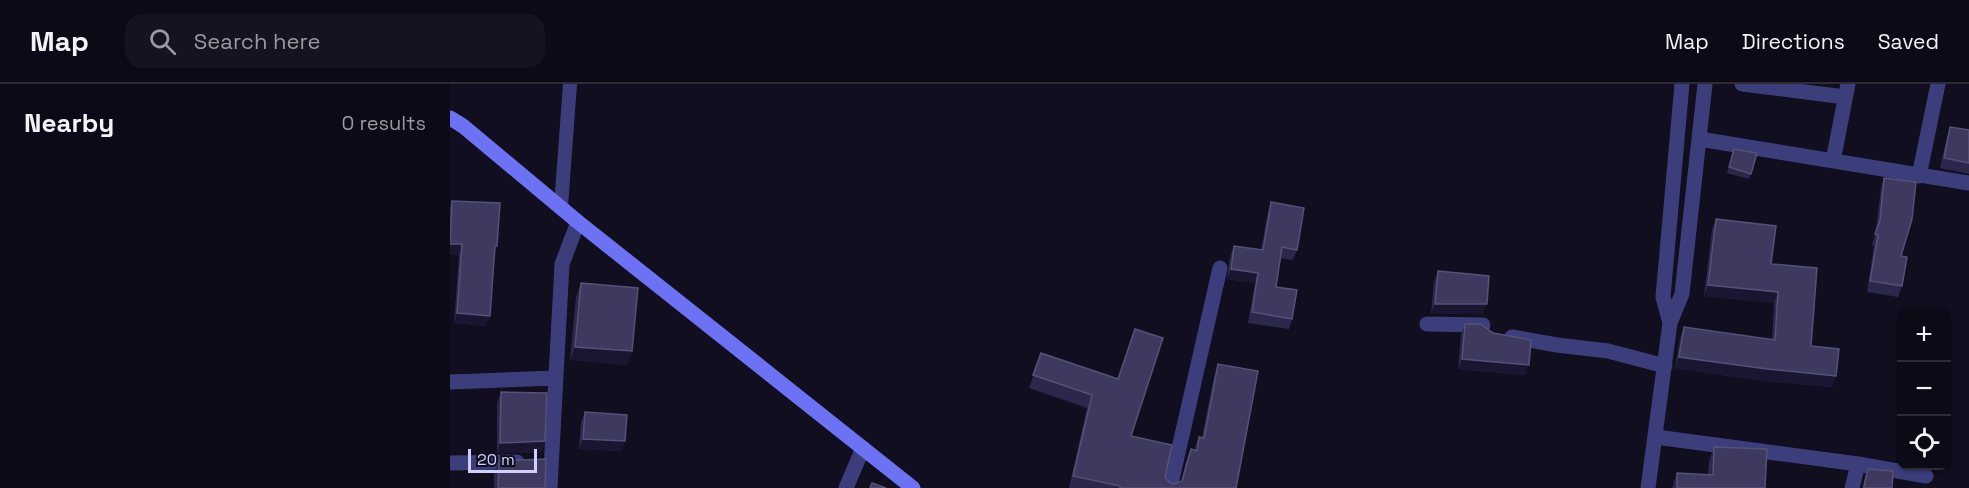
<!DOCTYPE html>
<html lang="en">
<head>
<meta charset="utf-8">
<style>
  :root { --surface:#0c0a17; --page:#151320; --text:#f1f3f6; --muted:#9a9aa1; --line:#2c2b36 }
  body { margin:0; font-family:"Space Grotesk",sans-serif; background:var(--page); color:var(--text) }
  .controls { position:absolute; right:18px; bottom:18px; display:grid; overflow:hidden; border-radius:12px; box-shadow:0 2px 4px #0004 }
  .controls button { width:54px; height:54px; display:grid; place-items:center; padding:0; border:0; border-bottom:2px solid var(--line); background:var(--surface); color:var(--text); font:30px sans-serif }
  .scale { position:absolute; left:18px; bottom:15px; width:69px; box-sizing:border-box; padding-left:6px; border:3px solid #d2cffc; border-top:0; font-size:16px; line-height:21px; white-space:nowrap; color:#d2cffc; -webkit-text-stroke:4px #100e1f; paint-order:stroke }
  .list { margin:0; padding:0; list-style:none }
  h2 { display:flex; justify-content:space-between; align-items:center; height:78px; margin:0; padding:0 24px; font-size:26px }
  h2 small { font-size:20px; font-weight:400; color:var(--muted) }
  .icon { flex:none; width:33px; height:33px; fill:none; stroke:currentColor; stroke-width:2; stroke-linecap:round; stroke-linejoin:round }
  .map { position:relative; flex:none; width:1519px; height:404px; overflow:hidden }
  header { display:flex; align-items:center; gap:36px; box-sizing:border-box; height:84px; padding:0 30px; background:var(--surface); border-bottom:2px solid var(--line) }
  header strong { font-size:28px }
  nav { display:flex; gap:33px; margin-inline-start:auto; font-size:21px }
  .search { width:420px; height:54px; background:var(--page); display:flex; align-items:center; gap:15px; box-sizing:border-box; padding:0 21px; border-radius:18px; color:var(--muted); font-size:22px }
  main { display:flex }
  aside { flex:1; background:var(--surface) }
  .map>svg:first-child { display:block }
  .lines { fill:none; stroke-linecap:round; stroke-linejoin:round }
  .lane { stroke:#3c3e7b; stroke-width:14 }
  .street { stroke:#3c3e7b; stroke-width:15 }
  .secondary { stroke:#6d72f5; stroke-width:15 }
  .wall { fill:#2c284c }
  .shaded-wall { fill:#1a1632 }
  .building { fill:#3e3a5f; stroke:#555178; stroke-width:1.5 }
</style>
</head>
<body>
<header>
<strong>Map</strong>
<div class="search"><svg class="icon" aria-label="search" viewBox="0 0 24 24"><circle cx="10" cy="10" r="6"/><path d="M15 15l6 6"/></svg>Search here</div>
<nav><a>Map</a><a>Directions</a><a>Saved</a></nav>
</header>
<main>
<aside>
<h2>Nearby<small>0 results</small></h2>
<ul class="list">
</ul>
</aside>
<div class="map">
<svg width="1519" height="404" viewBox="0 0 1519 404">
  <rect width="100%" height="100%" fill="#100e1f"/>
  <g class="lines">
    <path class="lane" d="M 111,122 L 120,0"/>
    <path class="street" d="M 1292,0 L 1395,13
      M 1249,55 L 1519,99
      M 1383,77 L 1398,0
      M 1469,92 L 1488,0
      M 1220,239 L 1213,213 L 1232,0
      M 977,240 L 1033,241
      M 1062,253 L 1107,261 L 1158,267 L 1215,282
      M 0,298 L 105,294
      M 1206,353 L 1408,380 L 1476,392
      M 0,379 L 67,378
      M 100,404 L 112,180 L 128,138
      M 396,404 L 413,364
      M 720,404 L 770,184
      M 1198,404 L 1220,239 L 1232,210 L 1255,0
      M 1402,404 L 1408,380"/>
    <path class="secondary" d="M 0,34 L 13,42 L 128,138 L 463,404"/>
  </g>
  <path class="wall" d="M 1500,43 L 1519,46 L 1519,90 L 1490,84 L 1497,53 Z
    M 1284,65 L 1307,69 L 1299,95 L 1277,89 Z
    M 1434,94 L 1451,172 L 1452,202 L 1448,213 L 1417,208 L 1424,161 L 1422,161 L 1426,146 L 1431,104 Z
    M 2,117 L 44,171 L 36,242 L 4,239 L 9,171 L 0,170 L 0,123 Z
    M 821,118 L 847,166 L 843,176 L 831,174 L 826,203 L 842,235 L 839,245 L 798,239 L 805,199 L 777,195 L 780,172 L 784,162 L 811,166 L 818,128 Z
    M 1266,135 L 1321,180 L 1361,262 L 1386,292 L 1382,303 L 1313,297 L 1225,284 L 1230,254 L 1234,243 L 1322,256 L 1324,219 L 1254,212 L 1262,146 Z
    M 988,187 L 1033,230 L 981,230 L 984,198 Z
    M 131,199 L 182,267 L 177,281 L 120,276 L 126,213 Z
    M 1015,240 L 1075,291 L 1008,285 L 1011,250 Z
    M 591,269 L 668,295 L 681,352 L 719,398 L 723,400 L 731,398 L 736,378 L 741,365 L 744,366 L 749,353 L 752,353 L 764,293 L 768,280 L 786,404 L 619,404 L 637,324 L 579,304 Z
    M 51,308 L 95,357 L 92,368 L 47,369 L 47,319 Z
    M 135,328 L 175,357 L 172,367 L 129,365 L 131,338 Z
    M 1264,363 L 1315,404 L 1222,404 L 1227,389 L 1258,391 L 1259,377 Z
    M 49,377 L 95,404 L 44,404 L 44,389 Z
    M 1418,385 L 1442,404 L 1412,404 Z"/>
  <path class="shaded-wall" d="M 0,160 L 12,160 L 9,171 L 0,170 Z
    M 781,185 L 808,189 L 805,199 L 777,195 Z
    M 1258,201 L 1328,208 L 1324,219 L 1254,212 Z
    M 985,220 L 1037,220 L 1033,230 L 981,230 Z
    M 7,229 L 40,232 L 36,242 L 4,239 Z
    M 125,263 L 182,267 L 177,281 L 120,276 Z
    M 1229,273 L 1386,292 L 1382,303 L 1313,297 L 1225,284 Z
    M 1012,275 L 1079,281 L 1075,291 L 1008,285 Z
    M 133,355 L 175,357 L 172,367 L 129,365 Z
    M 95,357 L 92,368 L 47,369 L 50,359 Z"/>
  <path class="building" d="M 1500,43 L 1519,46 L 1519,79 L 1494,74 Z
    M 1284,65 L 1307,69 L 1301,90 L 1279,83 Z
    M 1434,94 L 1466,98 L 1462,135 L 1451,172 L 1457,173 L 1452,202 L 1420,197 L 1428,151 L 1425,150 L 1430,136 Z
    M 2,117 L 50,119 L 47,162 L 45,162 L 40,232 L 7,229 L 12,160 L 0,160 Z
    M 821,118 L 854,124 L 847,166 L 832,163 L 826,203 L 847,206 L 842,235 L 802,228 L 808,189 L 781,185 L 784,162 L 813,166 Z
    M 1266,135 L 1326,142 L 1321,180 L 1367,184 L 1361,262 L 1389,265 L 1386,292 L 1317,285 L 1229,273 L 1234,243 L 1325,256 L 1328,208 L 1258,201 Z
    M 988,187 L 1039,192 L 1037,220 L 985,220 Z
    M 131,199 L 188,204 L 182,267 L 125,263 Z
    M 1015,240 L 1031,240 L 1043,249 L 1081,256 L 1079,281 L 1012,275 Z
    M 685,245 L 713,254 L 681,352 L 722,361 L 715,393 L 719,398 L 723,400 L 732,397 L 741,365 L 747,367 L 749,353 L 754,354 L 768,280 L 808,287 L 786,404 L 670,404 L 670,402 L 623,392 L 642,311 L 583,291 L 591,269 L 668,295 Z
    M 51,308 L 97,309 L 95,357 L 50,359 Z
    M 135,328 L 177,331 L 175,357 L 133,355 Z
    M 1264,363 L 1317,365 L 1315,404 L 1227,404 L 1227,389 L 1263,391 Z
    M 96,375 L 95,404 L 48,404 L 49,377 Z
    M 1418,385 L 1443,387 L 1442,404 L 1414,404 L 1415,397 Z
    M 422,399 L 436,404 L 420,404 Z"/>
</svg>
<div class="controls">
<button>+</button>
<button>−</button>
<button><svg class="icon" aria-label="locate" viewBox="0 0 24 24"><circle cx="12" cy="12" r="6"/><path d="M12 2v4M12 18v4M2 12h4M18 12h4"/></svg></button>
</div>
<div class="scale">20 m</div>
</div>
</main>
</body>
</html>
